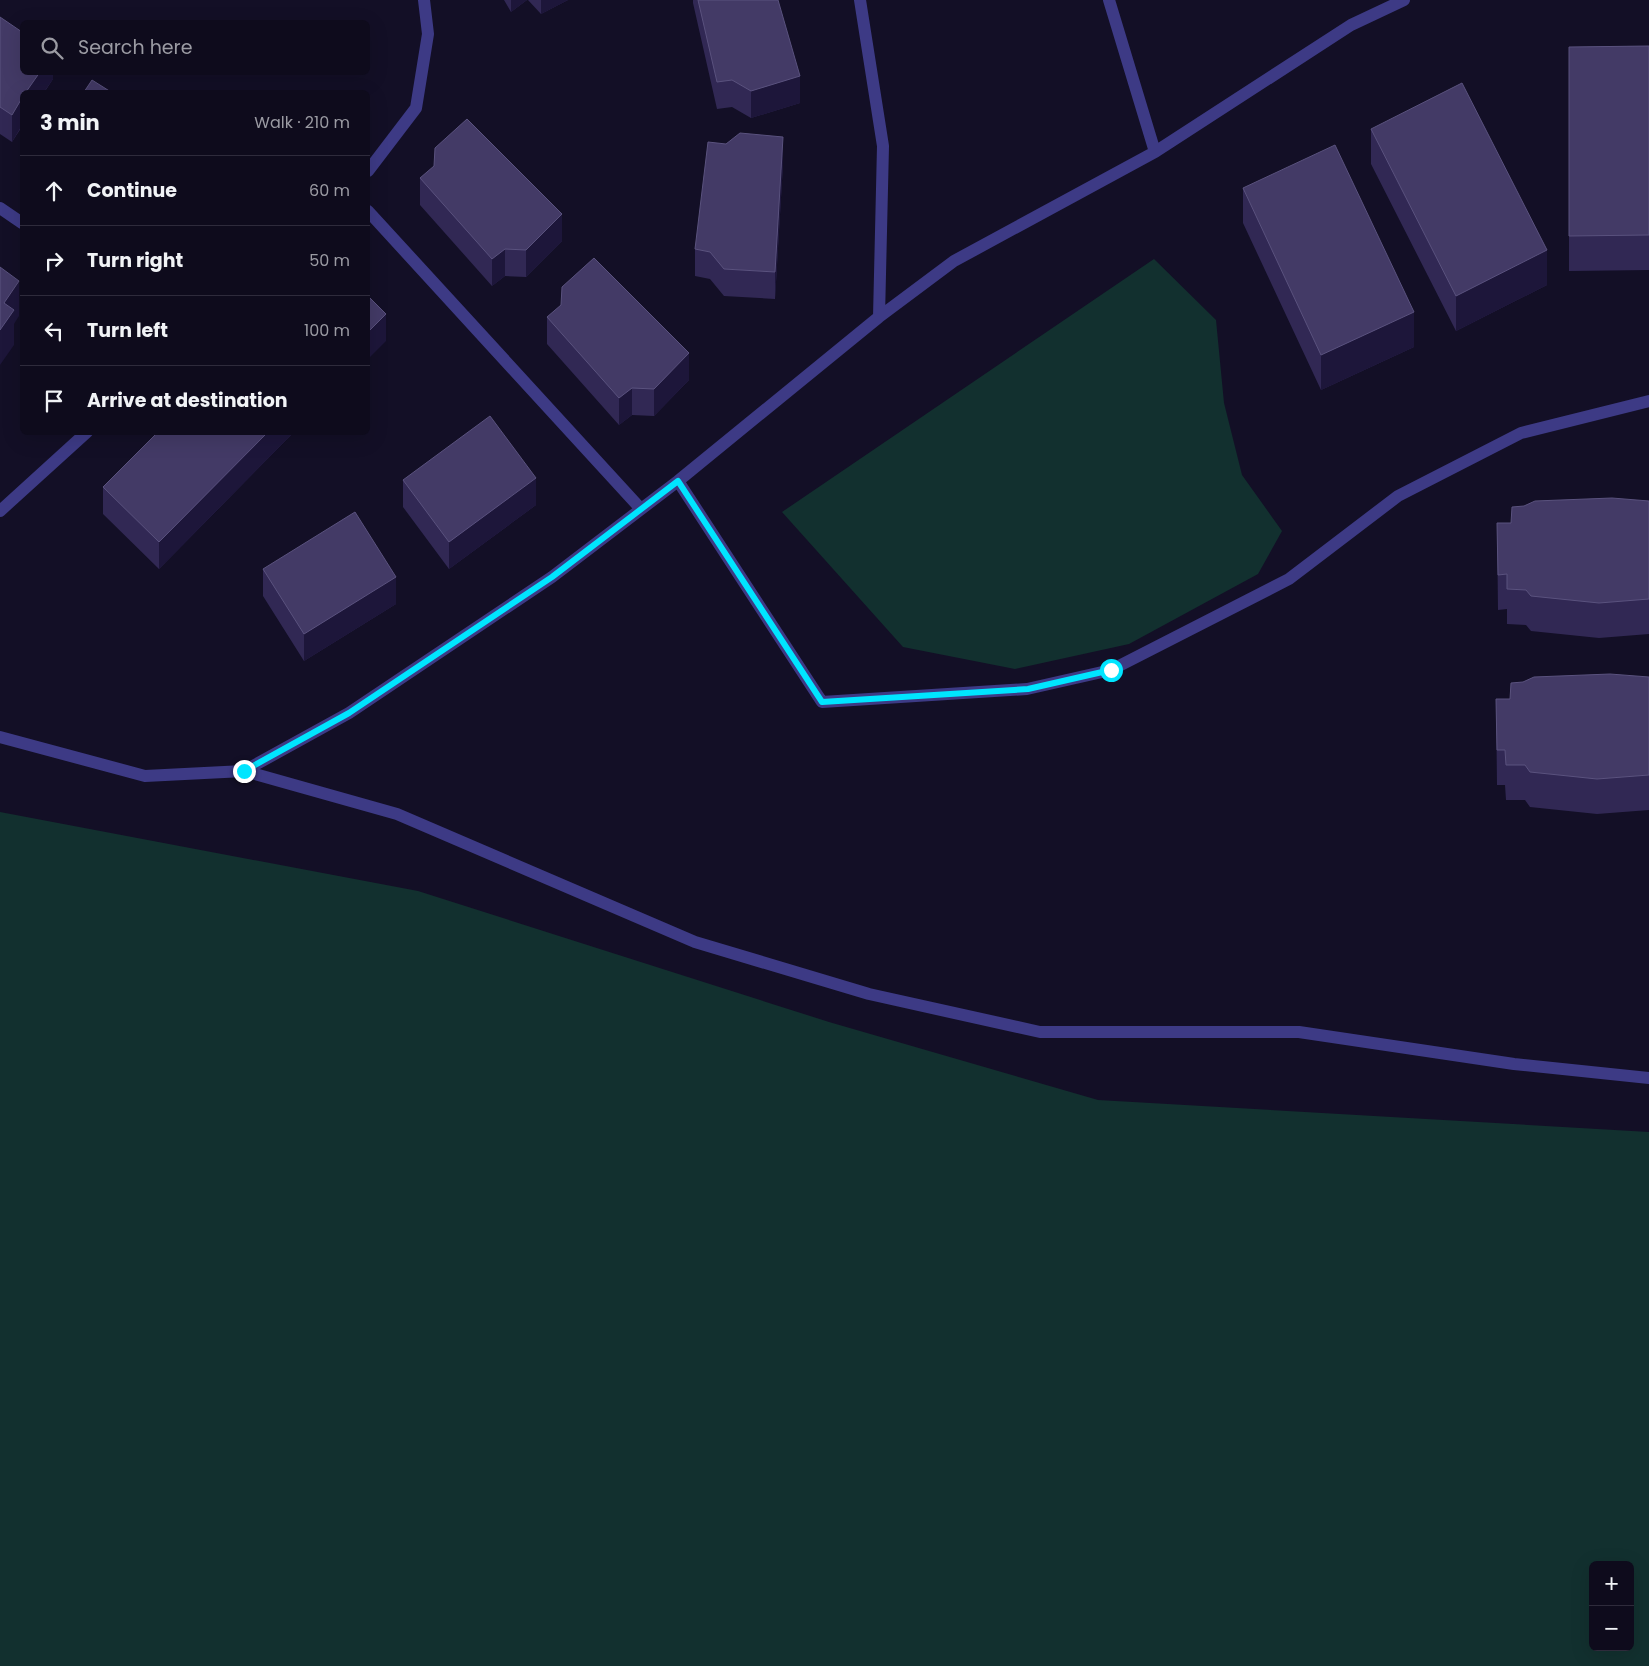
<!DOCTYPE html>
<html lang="en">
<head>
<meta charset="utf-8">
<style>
  :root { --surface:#0e0b1c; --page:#171425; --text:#f1f3f6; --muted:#9b9ba3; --line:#2e2b3b }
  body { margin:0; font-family:Poppins,sans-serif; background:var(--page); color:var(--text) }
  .controls { position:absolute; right:15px; bottom:15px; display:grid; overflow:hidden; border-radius:8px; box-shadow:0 5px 20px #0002 }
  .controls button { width:45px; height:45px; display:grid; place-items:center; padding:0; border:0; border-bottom:1px solid var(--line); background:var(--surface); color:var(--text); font:25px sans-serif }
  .stop { position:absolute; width:15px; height:15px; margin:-11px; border:4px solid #00e5ff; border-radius:50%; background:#fff }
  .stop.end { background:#00e5ff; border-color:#fff; box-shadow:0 1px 5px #0008 }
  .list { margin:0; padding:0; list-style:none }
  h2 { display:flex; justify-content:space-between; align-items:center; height:65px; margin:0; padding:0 20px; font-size:21px }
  h2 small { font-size:16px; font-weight:400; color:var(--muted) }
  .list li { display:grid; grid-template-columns:32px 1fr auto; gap:15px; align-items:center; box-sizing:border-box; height:70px; padding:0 20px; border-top:1px solid var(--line) }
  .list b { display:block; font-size:19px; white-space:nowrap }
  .list em { font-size:16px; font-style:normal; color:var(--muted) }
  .icon { flex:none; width:28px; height:28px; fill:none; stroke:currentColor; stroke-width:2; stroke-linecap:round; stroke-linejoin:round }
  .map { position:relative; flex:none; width:1649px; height:1666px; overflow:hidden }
  .search { position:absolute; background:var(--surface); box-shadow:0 5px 20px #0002; left:20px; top:20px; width:350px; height:55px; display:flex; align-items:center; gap:12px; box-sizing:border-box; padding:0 18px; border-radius:8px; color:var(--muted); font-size:19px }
  .panel { position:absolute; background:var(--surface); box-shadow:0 5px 20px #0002; left:20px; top:90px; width:350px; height:345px; border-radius:8px }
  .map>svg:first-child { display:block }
  .green { fill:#12302f; fill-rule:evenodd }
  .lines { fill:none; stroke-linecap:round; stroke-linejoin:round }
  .minor { stroke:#3d3a85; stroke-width:12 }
  .wall { fill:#312854 }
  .shaded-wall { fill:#1d163a }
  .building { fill:#433a66; stroke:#5a527e }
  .route { stroke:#00e5ff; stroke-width:6 }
</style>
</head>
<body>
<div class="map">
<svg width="1649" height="1666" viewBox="0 0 1649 1666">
  <rect width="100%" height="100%" fill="#130f26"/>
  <path class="green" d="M 1154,259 L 1216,320 L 1224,403 L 1242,475 L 1282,531 L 1258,574 L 1129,644 L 1015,669 L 903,647 L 782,512 Z
    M 0,812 L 418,891 L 829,1022 L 1098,1100 L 1649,1132 L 1649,1666 L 0,1666 ZM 1593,1565 L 1630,1565 L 1630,1647 L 1593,1647 Z"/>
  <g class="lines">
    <path class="minor" d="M 860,0 L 883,146 L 879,317
      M 1109,0 L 1155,152
      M 368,171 L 416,108 L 428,34 L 424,0
      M 0,208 L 22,223
      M 368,211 L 641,509
      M 678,481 L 822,702 L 1027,689 L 1111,670 L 1289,579 L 1398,496 L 1521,433 L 1649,401
      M 0,511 L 87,432
      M 0,737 L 145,776 L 244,771 L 349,713 L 552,577 L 678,481 L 879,317 L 954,261 L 1155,152 L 1351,25 L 1404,0
      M 244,771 L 397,814 L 695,942 L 869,994 L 1040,1032 L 1299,1032 L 1514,1064 L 1649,1078"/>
  </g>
  <path class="wall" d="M 504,0 L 527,0 L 511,12 Z
    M 528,0 L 568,0 L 541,14 Z
    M 693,0 L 778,0 L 800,103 L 751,118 L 732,107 L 717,109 L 693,3 Z
    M 0,17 L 53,72 L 53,79 L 12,142 L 0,134 Z
    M 1649,46 L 1649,270 L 1569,271 L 1569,47 Z
    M 1371,129 L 1547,285 L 1456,331 L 1371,164 Z
    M 783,164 L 775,299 L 724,296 L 710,279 L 695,276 L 695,249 Z
    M 420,178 L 562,241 L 526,277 L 505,276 L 492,286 L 420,205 Z
    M 1243,188 L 1414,347 L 1321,390 L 1243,223 Z
    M 547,317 L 689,380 L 654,416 L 632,415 L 619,425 L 547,344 Z
    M 294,432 L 159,569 L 103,514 L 103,487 Z
    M 403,480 L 536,505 L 449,569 L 403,507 Z
    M 1649,501 L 1649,634 L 1599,638 L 1531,631 L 1526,625 L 1507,624 L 1507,609 L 1498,610 L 1497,523 L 1511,523 Z
    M 263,569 L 396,604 L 304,661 L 263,596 Z
    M 1649,677 L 1649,810 L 1597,814 L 1530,807 L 1525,800 L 1506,800 L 1505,785 L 1497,785 L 1496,699 L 1510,699 Z"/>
  <path class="shaded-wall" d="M 511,0 L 527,0 L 511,12 Z
    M 541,0 L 568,0 L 541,14 Z
    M 40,72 L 53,72 L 53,79 L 44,92 L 26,92 Z
    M 800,76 L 800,103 L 751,118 L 751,91 Z
    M 22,98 L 22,125 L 12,142 L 12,115 Z
    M 783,137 L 783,164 L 775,299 L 775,272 Z
    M 562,214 L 562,241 L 526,277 L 526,250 Z
    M 505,249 L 505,276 L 492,286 L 492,259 Z
    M 1547,250 L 1547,285 L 1456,331 L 1456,296 Z
    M 19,281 L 19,316 L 14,324 L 14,345 L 0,365 L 0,330 L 4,303 Z
    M 1414,312 L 1414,347 L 1321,390 L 1321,355 Z
    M 386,314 L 386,341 L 368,359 L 368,332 Z
    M 689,353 L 689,380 L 654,416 L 654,389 Z
    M 632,388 L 632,415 L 619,425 L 619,398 Z
    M 268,432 L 294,432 L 159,569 L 159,542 Z
    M 536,478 L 536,505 L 449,569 L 449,542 Z
    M 396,577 L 396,604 L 304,661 L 304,634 Z"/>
  <path class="building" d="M 698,0 L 778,0 L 800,76 L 751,91 L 732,80 L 717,82 Z
    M 0,17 L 22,32 L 22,72 L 40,72 L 26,92 L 22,92 L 22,98 L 12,115 L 0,107 Z
    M 1649,46 L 1649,235 L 1569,236 L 1569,47 Z
    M 92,80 L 111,92 L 84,92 Z
    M 1462,83 L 1547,250 L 1456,296 L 1371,129 Z
    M 467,119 L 562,214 L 526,250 L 505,249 L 492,259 L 420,178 L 434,166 L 435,148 Z
    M 740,133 L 783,137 L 775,272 L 724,269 L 710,252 L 695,249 L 708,142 L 726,144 Z
    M 1335,145 L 1414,312 L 1321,355 L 1243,188 Z
    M 594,258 L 689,353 L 654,389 L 632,388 L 619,398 L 547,317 L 561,305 L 562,287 Z
    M 0,267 L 19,281 L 4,303 L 14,310 L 0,330 Z
    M 368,296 L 386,314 L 368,332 Z
    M 490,416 L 536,478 L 449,542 L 403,480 Z
    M 158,432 L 268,432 L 159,542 L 103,487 Z
    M 1612,498 L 1649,501 L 1649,599 L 1599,603 L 1531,596 L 1526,590 L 1507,589 L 1507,574 L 1498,575 L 1497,523 L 1511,523 L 1512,507 L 1524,506 L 1535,501 Z
    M 355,512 L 396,577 L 304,634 L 263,569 Z
    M 1610,674 L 1649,677 L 1649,775 L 1597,779 L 1530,772 L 1525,765 L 1506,765 L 1505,750 L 1497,750 L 1496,699 L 1510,699 L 1511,683 L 1523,682 L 1534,677 Z"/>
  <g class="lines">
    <path class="route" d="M 244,771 L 349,713 L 552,577 L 678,481 L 822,702 L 1028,689 L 1111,670"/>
  </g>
</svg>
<div class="controls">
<button>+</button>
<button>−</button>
</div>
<div class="stop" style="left:1111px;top:670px"></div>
<div class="stop end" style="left:244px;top:771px"></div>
<div class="search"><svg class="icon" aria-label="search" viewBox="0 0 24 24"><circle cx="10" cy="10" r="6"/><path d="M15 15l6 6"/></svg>Search here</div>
<section class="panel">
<h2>3 min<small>Walk · 210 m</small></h2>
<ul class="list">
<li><svg class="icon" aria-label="ahead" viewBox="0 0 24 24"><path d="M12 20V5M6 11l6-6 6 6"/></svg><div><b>Continue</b></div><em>60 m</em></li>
<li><svg class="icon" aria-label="right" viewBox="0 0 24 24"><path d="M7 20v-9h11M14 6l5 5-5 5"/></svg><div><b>Turn right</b></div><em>50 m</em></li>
<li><svg class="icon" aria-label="left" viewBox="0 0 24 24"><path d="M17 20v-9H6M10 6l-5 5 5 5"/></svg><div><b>Turn left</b></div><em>100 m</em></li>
<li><svg class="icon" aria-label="arrive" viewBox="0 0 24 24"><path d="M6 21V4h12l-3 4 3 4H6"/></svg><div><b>Arrive at destination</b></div></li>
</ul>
</section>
</div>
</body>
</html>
